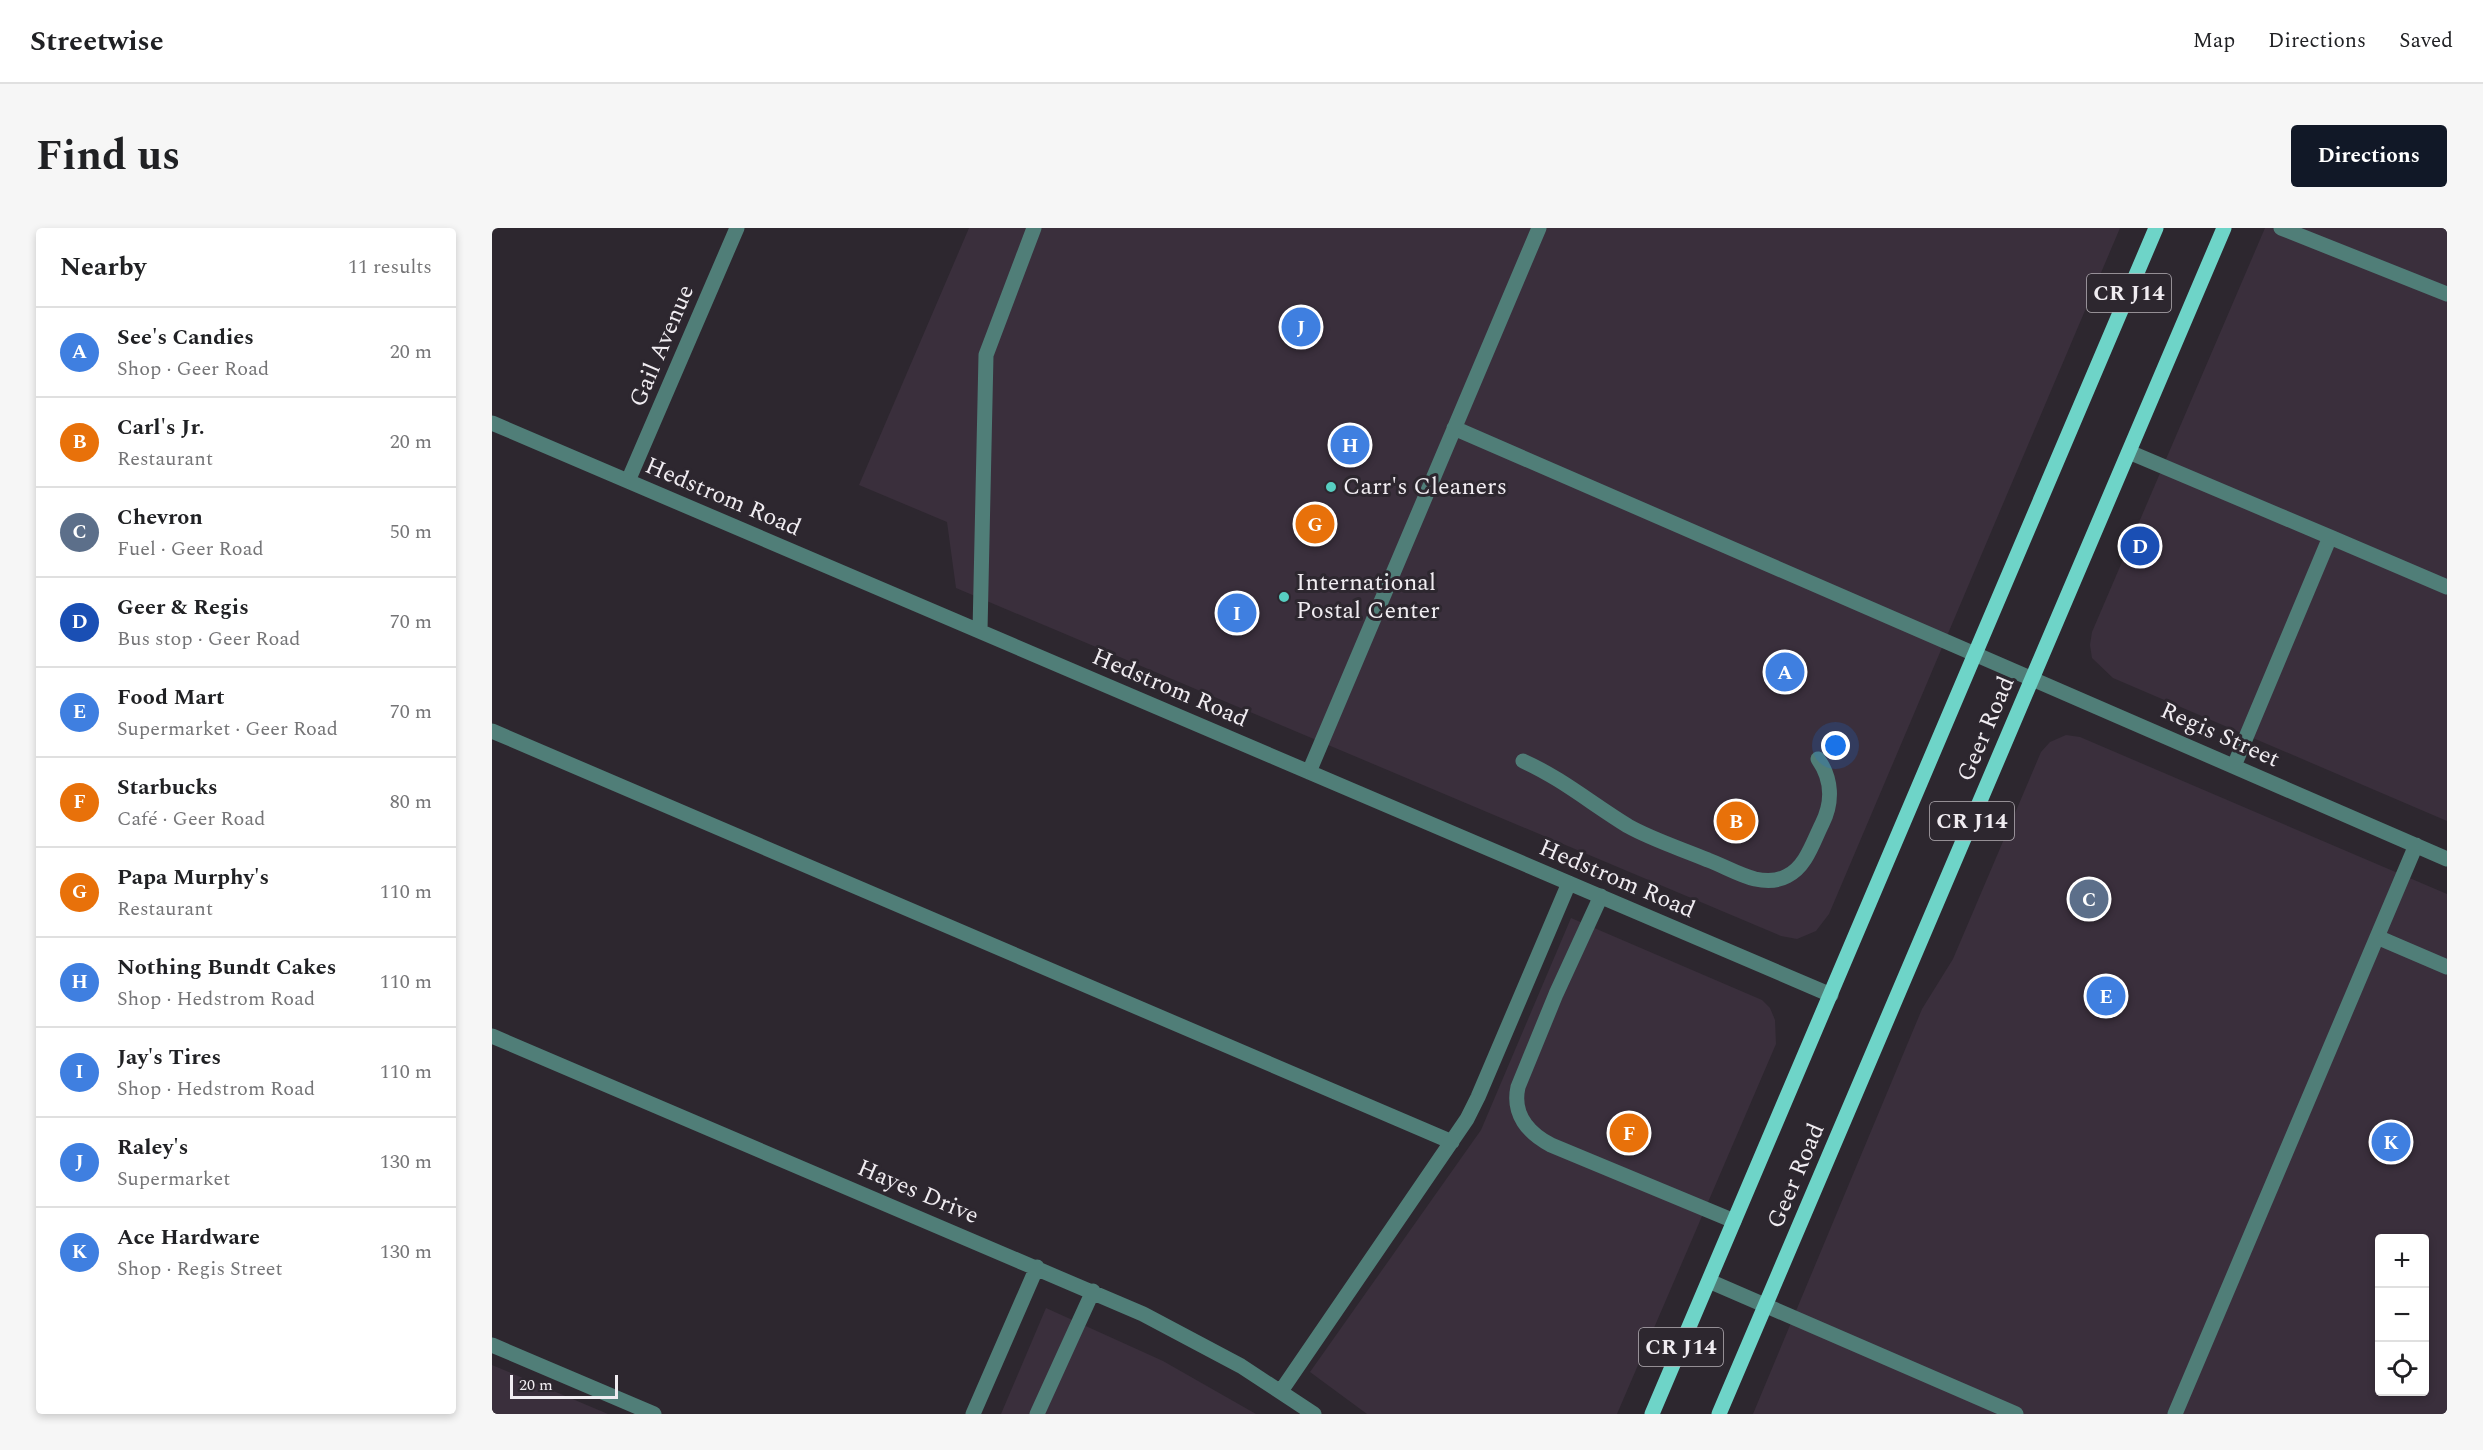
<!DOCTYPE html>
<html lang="en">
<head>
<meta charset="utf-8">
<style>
  :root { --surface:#fff; --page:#f6f6f6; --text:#202124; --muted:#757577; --line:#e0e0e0; --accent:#111827 }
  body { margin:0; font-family:Spectral,serif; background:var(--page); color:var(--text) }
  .controls { position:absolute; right:18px; bottom:18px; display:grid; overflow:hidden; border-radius:6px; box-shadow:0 3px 9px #0003 }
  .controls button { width:54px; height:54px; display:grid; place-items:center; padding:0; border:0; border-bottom:2px solid var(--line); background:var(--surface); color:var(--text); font:30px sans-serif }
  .scale { position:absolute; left:18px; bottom:15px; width:108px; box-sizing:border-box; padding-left:6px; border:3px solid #f0ecf1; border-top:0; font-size:16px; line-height:21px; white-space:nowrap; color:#f0ecf1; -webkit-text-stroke:4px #2d272f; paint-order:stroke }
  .you { position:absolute; left:1344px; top:518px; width:21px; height:21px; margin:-15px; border:4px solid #fff; border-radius:50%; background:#1a73e8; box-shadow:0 0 0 9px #1a73e833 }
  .badge { display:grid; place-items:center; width:39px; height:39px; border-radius:50%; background:var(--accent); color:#fff; font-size:20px; font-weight:700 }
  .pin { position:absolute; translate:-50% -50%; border:3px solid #fff; box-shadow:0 2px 6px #0006 }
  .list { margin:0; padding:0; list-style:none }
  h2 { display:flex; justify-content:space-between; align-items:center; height:78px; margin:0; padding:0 24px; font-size:26px }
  h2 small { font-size:20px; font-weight:400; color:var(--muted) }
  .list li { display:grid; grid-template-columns:39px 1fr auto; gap:18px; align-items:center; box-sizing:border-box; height:90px; padding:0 24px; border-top:2px solid var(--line) }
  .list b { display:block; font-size:22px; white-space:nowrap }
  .list p { margin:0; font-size:20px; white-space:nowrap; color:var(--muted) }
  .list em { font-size:20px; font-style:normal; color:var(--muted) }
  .icon { flex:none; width:33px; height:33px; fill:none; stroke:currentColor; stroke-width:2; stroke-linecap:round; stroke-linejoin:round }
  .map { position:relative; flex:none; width:1955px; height:1186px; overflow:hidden; border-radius:6px }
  header { display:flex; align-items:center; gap:36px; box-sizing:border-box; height:84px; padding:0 30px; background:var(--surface); border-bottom:2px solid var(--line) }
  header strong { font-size:28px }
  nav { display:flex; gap:33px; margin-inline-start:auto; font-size:21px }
  .intro { display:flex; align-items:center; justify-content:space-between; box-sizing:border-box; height:144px; padding:0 36px }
  h1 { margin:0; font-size:42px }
  .button { padding:15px 27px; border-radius:6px; background:var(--accent); color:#fff; font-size:21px; font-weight:700 }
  main { display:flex; gap:36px; padding:0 36px }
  aside { flex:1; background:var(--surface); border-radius:6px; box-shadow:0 3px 9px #0003 }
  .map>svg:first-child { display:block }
  .built { fill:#3a2f3c; fill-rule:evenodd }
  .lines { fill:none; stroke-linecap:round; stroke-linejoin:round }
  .minor { stroke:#507e78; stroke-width:15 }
  .major { stroke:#6ed4c8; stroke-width:15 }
  .poi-dot { fill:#57cec1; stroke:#2d272f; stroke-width:2 }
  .labels { text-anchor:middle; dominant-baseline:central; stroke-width:6; stroke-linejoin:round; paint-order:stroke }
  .shield { fill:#2d272f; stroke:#b6b1b7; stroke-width:1.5 }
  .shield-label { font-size:22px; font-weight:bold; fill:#f0ecf1 }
  .street-label { font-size:24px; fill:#f0ecf1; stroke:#2d272f }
  .poi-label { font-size:24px; fill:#f0ecf1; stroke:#2d272f; text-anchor:start }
</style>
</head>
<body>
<header>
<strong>Streetwise</strong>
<nav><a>Map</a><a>Directions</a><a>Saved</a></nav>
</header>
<div class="intro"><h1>Find us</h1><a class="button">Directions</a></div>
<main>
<aside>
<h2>Nearby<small>11 results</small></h2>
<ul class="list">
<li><span class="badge" style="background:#3f7fe0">A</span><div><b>See's Candies</b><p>Shop · Geer Road</p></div><em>20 m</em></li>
<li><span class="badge" style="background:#e8710a">B</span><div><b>Carl's Jr.</b><p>Restaurant</p></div><em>20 m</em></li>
<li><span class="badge" style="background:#5c6f8a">C</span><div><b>Chevron</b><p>Fuel · Geer Road</p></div><em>50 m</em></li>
<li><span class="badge" style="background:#1a4fb4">D</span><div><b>Geer &amp; Regis</b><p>Bus stop · Geer Road</p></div><em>70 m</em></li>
<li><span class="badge" style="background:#3f7fe0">E</span><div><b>Food Mart</b><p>Supermarket · Geer Road</p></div><em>70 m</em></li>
<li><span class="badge" style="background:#e8710a">F</span><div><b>Starbucks</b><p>Café · Geer Road</p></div><em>80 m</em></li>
<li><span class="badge" style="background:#e8710a">G</span><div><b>Papa Murphy's</b><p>Restaurant</p></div><em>110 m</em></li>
<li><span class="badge" style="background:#3f7fe0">H</span><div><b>Nothing Bundt Cakes</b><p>Shop · Hedstrom Road</p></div><em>110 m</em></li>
<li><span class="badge" style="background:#3f7fe0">I</span><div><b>Jay's Tires</b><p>Shop · Hedstrom Road</p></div><em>110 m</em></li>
<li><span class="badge" style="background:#3f7fe0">J</span><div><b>Raley's</b><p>Supermarket</p></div><em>130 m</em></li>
<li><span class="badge" style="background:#3f7fe0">K</span><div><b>Ace Hardware</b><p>Shop · Regis Street</p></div><em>130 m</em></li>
</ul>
</aside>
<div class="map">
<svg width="1955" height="1186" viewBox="0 0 1955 1186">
  <rect width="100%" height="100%" fill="#2d272f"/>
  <path class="built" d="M 477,0 L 1628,0 L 1337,686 L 1324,703 L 1305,711 L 1289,708 L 464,360 L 455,294 L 367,257 Z
    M 1773,0 L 1955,0 L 1955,593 L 1621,450 L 1600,430 L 1598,417 L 1600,404 Z
    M 1574,507 L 1588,509 L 1955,666 L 1955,1186 L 1261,1186 L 1430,781 L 1461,731 L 1549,524 L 1558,514 ZM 1888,1010 L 1932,1010 L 1932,1164 L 1888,1164 Z
    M 1079,690 L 1270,772 L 1278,780 L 1283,792 L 1284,816 L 1125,1186 L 875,1186 L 818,1144 L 989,902 Z
    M 554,1080 L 671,1133 L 764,1186 L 509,1186 Z
    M 0,1137 L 116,1186 L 0,1186 Z"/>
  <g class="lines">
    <path class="minor" d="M 1789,0 L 1955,66
      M 0,195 L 1339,767
      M 962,200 L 1955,631
      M 1637,224 L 1838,309 L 1742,538
      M 136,253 L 245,0
      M 1838,309 L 1955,359
      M 488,403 L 494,127 L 542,0
      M 0,503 L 960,914
      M 1031,533 C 1069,550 1100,576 1136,598 C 1161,612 1190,621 1216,632 C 1232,638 1247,647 1263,651 C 1273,653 1286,653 1295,648 C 1314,639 1321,614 1330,596 C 1341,574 1340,551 1326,531
      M 817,544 L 1047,0
      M 1109,668 L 1064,766 L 1026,859 C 1020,886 1036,905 1059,917 L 1242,993
      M 1885,709 L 1955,739
      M 0,808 L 651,1086 L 749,1138 L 822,1186
      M 1217,1053 L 1524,1186
      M 0,1117 L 162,1186
      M 789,1163 L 975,891 L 986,869 L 1077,655
      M 481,1186 L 545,1039
      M 545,1186 L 601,1063
      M 1683,1186 L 1924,617"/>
    <path class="major" d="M 1160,1186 L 1664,0
      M 1227,1186 L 1732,0"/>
  </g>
  <g class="poi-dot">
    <circle cx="839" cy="259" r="6"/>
    <circle cx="792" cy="369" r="6"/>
  </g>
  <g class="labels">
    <g class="shield">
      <rect x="1595" y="46" width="84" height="38" rx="4.5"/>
      <rect x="1438" y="574" width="84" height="38" rx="4.5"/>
      <rect x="1147" y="1100" width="84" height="38" rx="4.5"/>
    </g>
    <g class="shield-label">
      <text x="1637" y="65">CR J14</text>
      <text x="1480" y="593">CR J14</text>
      <text x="1189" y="1119">CR J14</text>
    </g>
    <g class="street-label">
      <text transform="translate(170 118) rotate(-67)">Gail Avenue</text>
      <text transform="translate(231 269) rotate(23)">Hedstrom Road</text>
      <text transform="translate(678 460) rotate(23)">Hedstrom Road</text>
      <text transform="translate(1494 501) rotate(-67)">Geer Road</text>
      <text transform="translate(1728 507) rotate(24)">Regis Street</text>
      <text transform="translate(1125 651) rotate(23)">Hedstrom Road</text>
      <text transform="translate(1304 948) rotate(-67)">Geer Road</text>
      <text transform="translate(426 964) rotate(23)">Hayes Drive</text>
    </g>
    <g class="poi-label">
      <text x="851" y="259">Carr's Cleaners</text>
      <text x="804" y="355">International<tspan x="804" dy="28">Postal Center</tspan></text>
    </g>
  </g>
</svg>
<div class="controls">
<button>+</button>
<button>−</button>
<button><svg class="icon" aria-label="locate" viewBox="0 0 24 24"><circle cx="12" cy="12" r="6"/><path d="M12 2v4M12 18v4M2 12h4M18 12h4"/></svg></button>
</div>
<div class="scale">20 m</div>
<div class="you"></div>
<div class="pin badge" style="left:1293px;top:444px;background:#3f7fe0">A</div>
<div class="pin badge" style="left:1244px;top:593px;background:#e8710a">B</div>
<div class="pin badge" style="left:1597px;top:671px;background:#5c6f8a">C</div>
<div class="pin badge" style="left:1648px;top:318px;background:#1a4fb4">D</div>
<div class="pin badge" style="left:1614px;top:768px;background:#3f7fe0">E</div>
<div class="pin badge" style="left:1137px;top:905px;background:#e8710a">F</div>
<div class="pin badge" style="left:823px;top:296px;background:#e8710a">G</div>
<div class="pin badge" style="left:858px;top:217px;background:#3f7fe0">H</div>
<div class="pin badge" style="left:745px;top:385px;background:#3f7fe0">I</div>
<div class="pin badge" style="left:809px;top:99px;background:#3f7fe0">J</div>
<div class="pin badge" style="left:1899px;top:914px;background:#3f7fe0">K</div>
</div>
</main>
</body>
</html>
